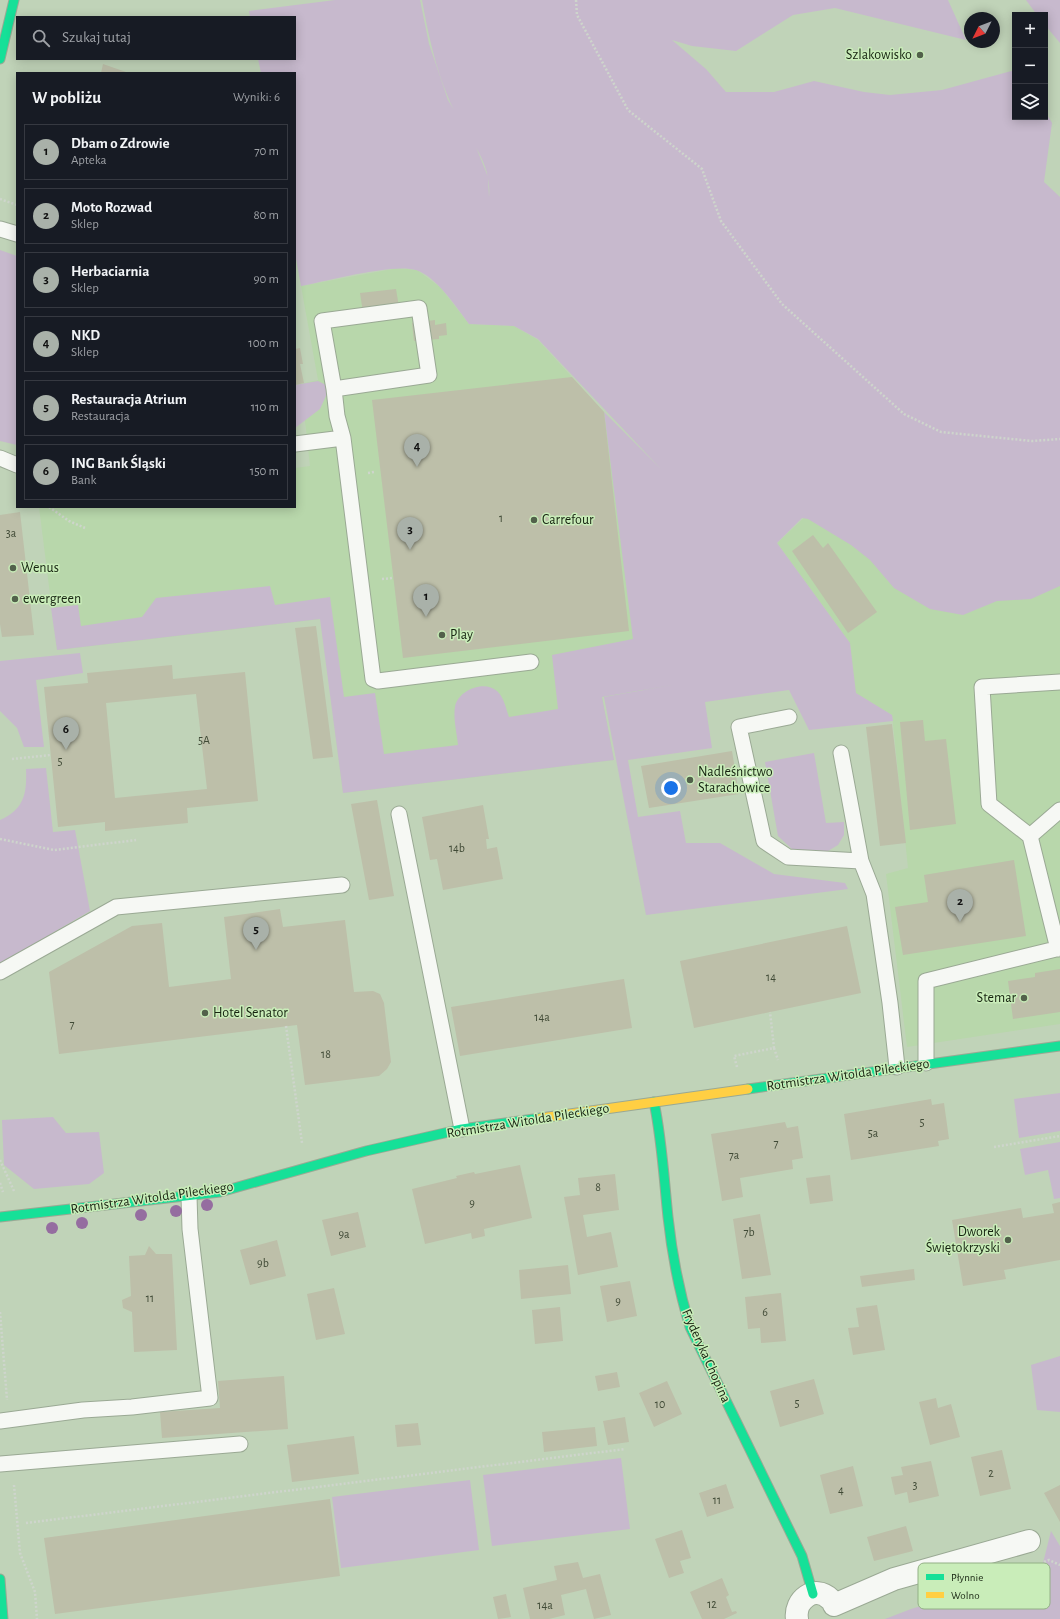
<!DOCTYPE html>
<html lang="pl">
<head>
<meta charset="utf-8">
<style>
  :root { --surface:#171b24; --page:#20242c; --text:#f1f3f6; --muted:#9ea1a6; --line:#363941; --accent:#a9b1a9 }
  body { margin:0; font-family:"Alegreya Sans",sans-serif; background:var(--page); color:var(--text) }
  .controls { position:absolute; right:12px; top:12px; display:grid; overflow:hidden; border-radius:0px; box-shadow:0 2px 10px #0003 }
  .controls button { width:36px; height:36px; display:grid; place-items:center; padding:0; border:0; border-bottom:1px solid var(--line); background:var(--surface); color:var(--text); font:20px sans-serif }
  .compass { position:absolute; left:964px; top:12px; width:36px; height:36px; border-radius:50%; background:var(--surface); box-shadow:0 2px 10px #0003; rotate:228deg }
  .you { position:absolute; left:671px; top:788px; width:14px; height:14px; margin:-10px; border:3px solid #fff; border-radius:50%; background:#1a73e8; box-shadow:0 0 0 6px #1a73e833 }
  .badge { display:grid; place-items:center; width:26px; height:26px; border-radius:50%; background:var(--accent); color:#111; font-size:13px; font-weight:700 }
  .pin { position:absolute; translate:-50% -33px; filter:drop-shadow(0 1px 2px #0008) }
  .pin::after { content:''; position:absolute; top:21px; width:14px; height:12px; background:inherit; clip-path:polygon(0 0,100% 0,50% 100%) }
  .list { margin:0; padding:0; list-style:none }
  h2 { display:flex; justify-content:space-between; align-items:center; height:52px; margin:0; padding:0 16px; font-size:17px }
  h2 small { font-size:13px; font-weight:400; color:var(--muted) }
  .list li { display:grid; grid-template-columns:26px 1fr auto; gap:12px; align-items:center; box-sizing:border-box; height:56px; margin:0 8px 8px; padding:0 8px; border:1px solid var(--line); border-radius:0px }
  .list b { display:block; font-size:15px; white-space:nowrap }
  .list p { margin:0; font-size:13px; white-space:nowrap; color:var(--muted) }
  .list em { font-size:13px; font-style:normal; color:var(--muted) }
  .icon { flex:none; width:22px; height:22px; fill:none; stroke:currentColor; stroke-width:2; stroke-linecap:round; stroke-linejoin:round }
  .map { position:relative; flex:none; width:1060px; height:1619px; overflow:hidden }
  .search { position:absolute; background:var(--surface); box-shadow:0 2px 10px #0003; left:16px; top:16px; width:280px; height:44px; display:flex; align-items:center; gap:10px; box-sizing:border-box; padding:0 14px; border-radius:0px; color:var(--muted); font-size:15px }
  .panel { position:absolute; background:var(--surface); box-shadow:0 2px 10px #0003; left:16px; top:72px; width:280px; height:436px; border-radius:0px }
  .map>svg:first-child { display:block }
  .built { fill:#b8d7ab }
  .green { fill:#c7b9cd }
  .building { fill:#bdbfa9; fill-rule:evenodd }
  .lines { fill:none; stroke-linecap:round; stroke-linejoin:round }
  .lane-casing { stroke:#9aa994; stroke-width:17 }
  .street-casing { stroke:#9aa994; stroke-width:24 }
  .fast-casing { stroke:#9aa994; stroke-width:11 }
  .slow-casing { stroke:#9aa994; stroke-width:11 }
  .path { stroke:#ced5cc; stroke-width:2.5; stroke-dasharray:2 2; stroke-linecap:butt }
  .lane { stroke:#f6f8f4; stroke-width:15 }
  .street { stroke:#f6f8f4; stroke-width:22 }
  .fast { stroke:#16e098; stroke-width:9 }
  .slow { stroke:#ffcf43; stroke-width:9 }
  .tree { fill:#956da0 }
  .poi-dot { fill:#52614b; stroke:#c9edb9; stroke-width:1.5 }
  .labels { text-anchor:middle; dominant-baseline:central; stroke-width:3; stroke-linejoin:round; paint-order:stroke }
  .number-label { font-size:12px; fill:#404a36 }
  .poi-label { font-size:14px; fill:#162310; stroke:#c9edb9; text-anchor:start }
  .street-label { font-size:14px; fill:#162310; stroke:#c9edb9 }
  .key { fill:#c9edb9; stroke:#93b086; stroke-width:1 }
  .key-label { font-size:11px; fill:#162310 }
</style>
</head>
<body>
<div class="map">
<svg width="1060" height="1619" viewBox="0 0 1060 1619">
  <rect width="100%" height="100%" fill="#c0d3b8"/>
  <path class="built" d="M 398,268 L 417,270 L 440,287 L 469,324 L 514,326 L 538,340 L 604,412 L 755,671 L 602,697 L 614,760 L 343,793 L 321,619 L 57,650 L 39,507 L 295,507 L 295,468 L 310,466 L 301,384 L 318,380 L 301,286 Z
    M 808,514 L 1060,574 L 1060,1024 L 907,1047 L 886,874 L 908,868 L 892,715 L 855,693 L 850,643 L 777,543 Z"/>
  <path class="green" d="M 335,0 L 420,0 L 429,44 L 448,100 L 476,147 L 488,177 L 489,197 C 493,158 461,131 448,97 C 435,66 428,33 422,0 L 948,0 L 966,40 L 835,8 L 793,15 L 736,51 L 692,46 L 672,40 L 706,69 L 726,92 L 774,92 L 814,81 L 864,92 L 890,95 L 942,90 L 1015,70 L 1015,117 L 1045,117 L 1045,111 L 1052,123 L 1044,182 L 1060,197 L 1060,586 L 1031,599 L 997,601 L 963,615 L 930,609 L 894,588 L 870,560 L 851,545 L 808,519 L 802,518 L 777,543 L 850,643 L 856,693 L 892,715 L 893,721 L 809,730 L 789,690 L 705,702 L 712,748 L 628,760 L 638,817 L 680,811 L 686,843 L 720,843 L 774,874 L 845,883 L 848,889 L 646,915 L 604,697 L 678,684 L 602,697 L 614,760 L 343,793 L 320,619 L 57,650 L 51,608 L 78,605 L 81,626 L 142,617 L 156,598 L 270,586 L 275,605 L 330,597 L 344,697 L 375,693 L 384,754 L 458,745 C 457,734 453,718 455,707 C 457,691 484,679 497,691 C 504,697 506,709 509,717 L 558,709 L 552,655 L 633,639 L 604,412 L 661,469 L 538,339 L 514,326 L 469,324 C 457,308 436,276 416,270 C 394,263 326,281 301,286 L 295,253 L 295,73 L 261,73 L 258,59 L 295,59 L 295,17 L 250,17 L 249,11 Z
    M 1026,0 L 1060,0 L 1060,43 L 1045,25 L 1045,15 L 1037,15 Z
    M 0,250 L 17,256 L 17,445 L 0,441 Z
    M 318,381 L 330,387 L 320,409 L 295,428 L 295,385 Z
    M 80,653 L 83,673 L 36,680 L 44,747 L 24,747 L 17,728 L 0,711 L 0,661 Z
    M 814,753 L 826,823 L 844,822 L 844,835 L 838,845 L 828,851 L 818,854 L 793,850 L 778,836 L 765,762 Z
    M 46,768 L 53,832 L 75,830 L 90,911 L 0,964 L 0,820 C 24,809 27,794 26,769 Z
    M 1060,1093 L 1060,1131 L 1019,1138 L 1014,1099 Z
    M 53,1117 L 66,1133 L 99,1132 L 104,1173 L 89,1184 L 34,1189 L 4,1165 L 2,1120 Z
    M 1060,1142 L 1060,1198 L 1054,1199 L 1048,1170 L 1025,1175 L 1020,1149 Z
    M 1060,1356 L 1060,1412 L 1037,1410 L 1031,1365 Z
    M 621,1458 L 630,1529 L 492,1546 L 483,1475 Z
    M 470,1480 L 479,1550 L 341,1568 L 332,1497 Z
    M 1051,1531 L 1060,1546 L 1060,1619 L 885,1619 L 911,1609 L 1041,1571 Z"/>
  <path class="building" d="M 103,64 L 129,73 L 101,73 Z
    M 396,289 L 400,313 L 364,319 L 360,293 Z
    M 435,320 L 435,325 L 446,323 L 447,335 L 439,336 L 439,339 L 414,341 L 412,323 Z
    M 300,348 L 303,364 L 300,364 L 304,383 L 295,385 L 295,349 Z
    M 572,377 L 604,412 L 629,631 L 403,658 L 372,400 Z
    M 20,512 L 34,635 L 2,637 L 0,624 L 0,515 Z
    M 813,535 L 823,548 L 828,543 L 877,612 L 848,633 L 792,551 Z
    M 316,626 L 333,757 L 313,759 L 295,628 Z
    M 172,665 L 173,679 L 245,672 L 258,801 L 187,808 L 188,823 L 105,831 L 105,822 L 58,827 L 44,687 L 88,683 L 87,673 ZM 196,694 L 207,789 L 115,798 L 106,703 Z
    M 923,720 L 925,741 L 946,739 L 956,824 L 910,830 L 900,722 Z
    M 892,724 L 906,843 L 880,846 L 866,727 Z
    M 732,751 L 739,794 L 649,808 L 641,766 Z
    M 377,800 L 394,896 L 369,900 L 351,804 Z
    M 483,805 L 489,839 L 486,839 L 487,849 L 497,847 L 503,879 L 443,890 L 437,859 L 430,860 L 422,817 Z
    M 1014,860 L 1026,936 L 903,955 L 895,907 L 928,902 L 924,875 Z
    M 280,909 L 283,927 L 345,920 L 354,992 L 373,991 L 380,994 L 384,1003 L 391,1062 L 387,1069 L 379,1076 L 305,1085 L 297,1025 L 59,1054 L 49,972 L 132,926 L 162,923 L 169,987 L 231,979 L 224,917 Z
    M 847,926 L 861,993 L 694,1028 L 680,961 Z
    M 1060,969 L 1060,1012 L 1013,1019 L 1008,981 L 1035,977 L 1035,973 Z
    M 624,979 L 632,1028 L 460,1056 L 451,1007 Z
    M 931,1099 L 932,1105 L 944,1103 L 949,1139 L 938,1141 L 939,1146 L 851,1160 L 844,1114 Z
    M 785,1122 L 787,1128 L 798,1126 L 803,1158 L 792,1160 L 793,1169 L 740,1178 L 743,1197 L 722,1201 L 711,1134 Z
    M 520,1165 L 532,1218 L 484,1229 L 485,1236 L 472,1239 L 471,1233 L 425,1244 L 412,1189 L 457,1178 L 456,1176 L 474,1172 L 475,1174 Z
    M 615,1174 L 619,1210 L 583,1215 L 587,1237 L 611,1232 L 618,1267 L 578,1275 L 564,1197 L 580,1195 L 578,1178 Z
    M 830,1175 L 833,1201 L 810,1204 L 806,1178 Z
    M 1060,1202 L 1060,1260 L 1004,1270 L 1006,1279 L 963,1286 L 952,1220 L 1021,1208 L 1023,1218 L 1054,1213 L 1052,1204 Z
    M 358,1212 L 366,1247 L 331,1256 L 322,1220 Z
    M 760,1214 L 771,1275 L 742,1279 L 733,1219 Z
    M 277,1240 L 286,1276 L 250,1285 L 240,1250 Z
    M 149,1246 L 156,1254 L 172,1254 L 177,1350 L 134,1352 L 132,1312 L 123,1308 L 122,1300 L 131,1296 L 129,1256 L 145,1255 Z
    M 568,1265 L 571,1294 L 521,1299 L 519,1270 Z
    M 914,1269 L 915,1280 L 862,1287 L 860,1276 Z
    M 630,1281 L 637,1316 L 607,1322 L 600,1286 Z
    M 334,1288 L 345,1334 L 316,1340 L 307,1294 Z
    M 781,1293 L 786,1341 L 761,1343 L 760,1328 L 748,1329 L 745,1297 Z
    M 877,1305 L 885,1350 L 853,1355 L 848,1328 L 859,1327 L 856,1308 Z
    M 560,1307 L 563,1341 L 535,1344 L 532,1310 Z
    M 617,1372 L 620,1387 L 598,1391 L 595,1376 Z
    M 284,1376 L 288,1429 L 162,1438 L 160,1412 L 220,1408 L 218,1381 Z
    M 814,1379 L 824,1414 L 780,1427 L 770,1391 Z
    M 667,1381 L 682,1414 L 654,1427 L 639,1393 Z
    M 936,1398 L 938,1408 L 951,1404 L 960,1437 L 930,1445 L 919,1402 Z
    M 625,1417 L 629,1442 L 608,1445 L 603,1421 Z
    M 418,1423 L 421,1445 L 397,1447 L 395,1425 Z
    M 595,1427 L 597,1446 L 544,1452 L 542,1432 Z
    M 354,1436 L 359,1474 L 292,1482 L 287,1445 Z
    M 1002,1450 L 1011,1489 L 980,1496 L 971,1457 Z
    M 931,1461 L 939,1496 L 909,1503 L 907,1492 L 895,1495 L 891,1477 L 903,1475 L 901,1467 Z
    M 853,1466 L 863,1506 L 830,1514 L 820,1475 Z
    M 726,1484 L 734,1508 L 707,1517 L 699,1493 Z
    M 1060,1485 L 1060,1522 L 1044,1493 Z
    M 330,1499 L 340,1576 L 55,1614 L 44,1538 Z
    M 906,1526 L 913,1551 L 874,1561 L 867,1537 Z
    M 682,1530 L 691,1558 L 680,1561 L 684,1573 L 669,1578 L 655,1539 Z
    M 578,1562 L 583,1578 L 600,1574 L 611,1615 L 594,1619 L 586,1589 L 561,1595 L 565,1615 L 549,1619 L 530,1619 L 523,1588 L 557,1580 L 554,1566 Z
    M 722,1578 L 729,1595 L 726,1597 L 732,1612 L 736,1611 L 737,1613 L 724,1619 L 702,1619 L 690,1592 Z
    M 506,1594 L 511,1617 L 498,1619 L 493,1597 Z"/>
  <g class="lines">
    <g class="lane-casing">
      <path id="lane" d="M 0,229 L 17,234
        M 334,389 L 429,375 L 419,308 L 322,321 L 334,389 L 337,416 L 343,438
        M 295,444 L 343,438 L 373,679 L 378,681 L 531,662
        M 0,458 L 17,465
        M 789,717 L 739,727 L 764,841 L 788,857 L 861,861 L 874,894 L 890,1003 L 897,1067
        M 841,753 L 861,861
        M 399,814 L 462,1129
        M 1030,836 L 1060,810
        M 1058,949 L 1030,836 L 989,804 L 982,687 L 1060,682
        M 0,972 L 116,907 L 342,885
        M 926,1063 L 926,981 L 1060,948
        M 0,1421 L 83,1410 L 132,1407 L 210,1398 L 190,1229 L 189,1196
        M 0,1464 L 240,1444"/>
    </g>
    <g class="street-casing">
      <path id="street" d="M 834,1605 L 894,1579 L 1029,1541
        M 797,1619 C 794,1600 815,1584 830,1599"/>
    </g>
    <g class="fast-casing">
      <path id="fast" d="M 0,59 L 14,0
        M 748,1089 L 1060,1046
        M 654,1102 C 662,1140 664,1179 668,1217 C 672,1254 679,1291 690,1327 L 802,1556 L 813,1594
        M 0,1217 L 220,1192 L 366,1151 L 462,1129 L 541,1118
        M 0,1579 L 3,1619"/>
    </g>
    <g class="slow-casing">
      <path id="slow" d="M 541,1118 L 748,1089"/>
    </g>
    <path class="path" d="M 576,0 L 577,15 L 628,110 L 702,169 L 721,221 L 782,304 L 904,414 L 941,432 L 1032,441 L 1060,439
      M 0,199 L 17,205
      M 368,473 L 374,472
      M 49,507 L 69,521 L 85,528
      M 382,579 L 393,578
      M 12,759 L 51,755
      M 0,839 L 54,850 L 136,840
      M 286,1026 L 302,1143
      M 774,1048 L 778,1060
      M 737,1067 L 734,1056 L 774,1048 L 770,1012
      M 994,1147 L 1060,1136
      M 0,1160 L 14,1191
      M 0,1183 L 3,1192
      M 0,1312 L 7,1400
      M 14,1485 L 20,1553 L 35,1592 L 37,1619
      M 26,1523 L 625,1449
      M 1044,1562 L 1049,1560 L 1060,1565"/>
    <use href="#lane" class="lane"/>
    <use href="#street" class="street"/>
    <use href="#fast" class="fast"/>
    <use href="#slow" class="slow"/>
  </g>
  <g class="tree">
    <circle cx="207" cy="1205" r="6"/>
    <circle cx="176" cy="1211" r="6"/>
    <circle cx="141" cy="1215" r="6"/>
    <circle cx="82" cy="1223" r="6"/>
    <circle cx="52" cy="1228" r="6"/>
  </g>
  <g class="poi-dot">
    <circle cx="920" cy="55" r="4"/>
    <circle cx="534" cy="520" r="4"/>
    <circle cx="13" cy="568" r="4"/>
    <circle cx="15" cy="599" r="4"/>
    <circle cx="442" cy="635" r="4"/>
    <circle cx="690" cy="780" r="4"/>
    <circle cx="1024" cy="998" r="4"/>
    <circle cx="205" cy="1013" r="4"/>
    <circle cx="1008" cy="1240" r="4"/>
  </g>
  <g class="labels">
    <g class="number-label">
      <text x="501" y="518">1</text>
      <text x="11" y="533">3a</text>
      <text x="204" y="740">5A</text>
      <text x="60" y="761">5</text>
      <text x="457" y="848">14b</text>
      <text x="771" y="977">14</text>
      <text x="542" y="1017">14a</text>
      <text x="72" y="1024">7</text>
      <text x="326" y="1054">18</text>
      <text x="922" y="1122">5</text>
      <text x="873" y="1133">5a</text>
      <text x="776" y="1143">7</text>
      <text x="734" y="1155">7a</text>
      <text x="598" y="1187">8</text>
      <text x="472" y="1203">9</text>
      <text x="749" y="1232">7b</text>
      <text x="344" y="1234">9a</text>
      <text x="263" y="1263">9b</text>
      <text x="150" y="1298">11</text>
      <text x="618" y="1301">9</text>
      <text x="765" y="1312">6</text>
      <text x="797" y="1403">5</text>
      <text x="660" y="1404">10</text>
      <text x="991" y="1473">2</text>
      <text x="915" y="1485">3</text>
      <text x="841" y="1490">4</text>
      <text x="717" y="1500">11</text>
      <text x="712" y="1604">12</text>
      <text x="545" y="1605">14a</text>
    </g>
    <g class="poi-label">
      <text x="912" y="55" text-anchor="end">Szlakowisko</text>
      <text x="542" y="520">Carrefour</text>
      <text x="21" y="568">Wenus</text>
      <text x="23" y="599">ewergreen</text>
      <text x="450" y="635">Play</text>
      <text x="698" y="772">Nadleśnictwo<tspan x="698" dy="16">Starachowice</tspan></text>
      <text x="1016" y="998" text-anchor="end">Stemar</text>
      <text x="213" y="1013">Hotel Senator</text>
      <text x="1000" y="1232" text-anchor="end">Dworek<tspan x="1000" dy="16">Świętokrzyski</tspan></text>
    </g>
    <g class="street-label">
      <text transform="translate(848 1075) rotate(-8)">Rotmistrza Witolda Pileckiego</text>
      <text transform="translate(528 1121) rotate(-9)">Rotmistrza Witolda Pileckiego</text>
      <text transform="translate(152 1198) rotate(-8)">Rotmistrza Witolda Pileckiego</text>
      <text transform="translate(706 1356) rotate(66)">Fryderyka Chopina</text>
    </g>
  </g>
  <rect x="918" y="1563" width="132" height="46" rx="6" class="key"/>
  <rect x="926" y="1574" width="18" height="6" fill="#16e098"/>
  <rect x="926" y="1592" width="18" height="6" fill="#ffcf43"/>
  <g class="key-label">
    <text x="951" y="1581">Płynnie</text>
    <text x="951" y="1599">Wolno</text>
  </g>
</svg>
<div class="controls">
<button>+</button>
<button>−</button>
<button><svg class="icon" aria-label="layers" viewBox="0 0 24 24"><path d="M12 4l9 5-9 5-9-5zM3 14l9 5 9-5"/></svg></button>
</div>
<svg class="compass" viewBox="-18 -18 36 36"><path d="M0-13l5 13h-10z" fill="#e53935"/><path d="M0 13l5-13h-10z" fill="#9ea1a6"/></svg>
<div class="you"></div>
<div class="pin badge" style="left:426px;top:617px">1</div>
<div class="pin badge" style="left:960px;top:922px">2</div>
<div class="pin badge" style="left:410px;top:550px">3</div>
<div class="pin badge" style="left:417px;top:467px">4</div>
<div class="pin badge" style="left:256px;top:950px">5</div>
<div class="pin badge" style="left:66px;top:750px">6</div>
<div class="search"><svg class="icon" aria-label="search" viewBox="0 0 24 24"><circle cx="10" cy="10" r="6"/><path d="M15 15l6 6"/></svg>Szukaj tutaj</div>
<section class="panel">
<h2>W pobliżu<small>Wyniki: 6</small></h2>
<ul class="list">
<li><span class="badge">1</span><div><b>Dbam o Zdrowie</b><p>Apteka</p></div><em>70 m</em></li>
<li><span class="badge">2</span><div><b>Moto Rozwad</b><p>Sklep</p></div><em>80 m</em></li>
<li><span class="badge">3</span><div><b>Herbaciarnia</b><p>Sklep</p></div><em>90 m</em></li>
<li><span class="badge">4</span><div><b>NKD</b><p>Sklep</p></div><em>100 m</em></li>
<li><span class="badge">5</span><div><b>Restauracja Atrium</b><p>Restauracja</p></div><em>110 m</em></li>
<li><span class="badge">6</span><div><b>ING Bank Śląski</b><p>Bank</p></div><em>150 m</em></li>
</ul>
</section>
</div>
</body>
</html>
